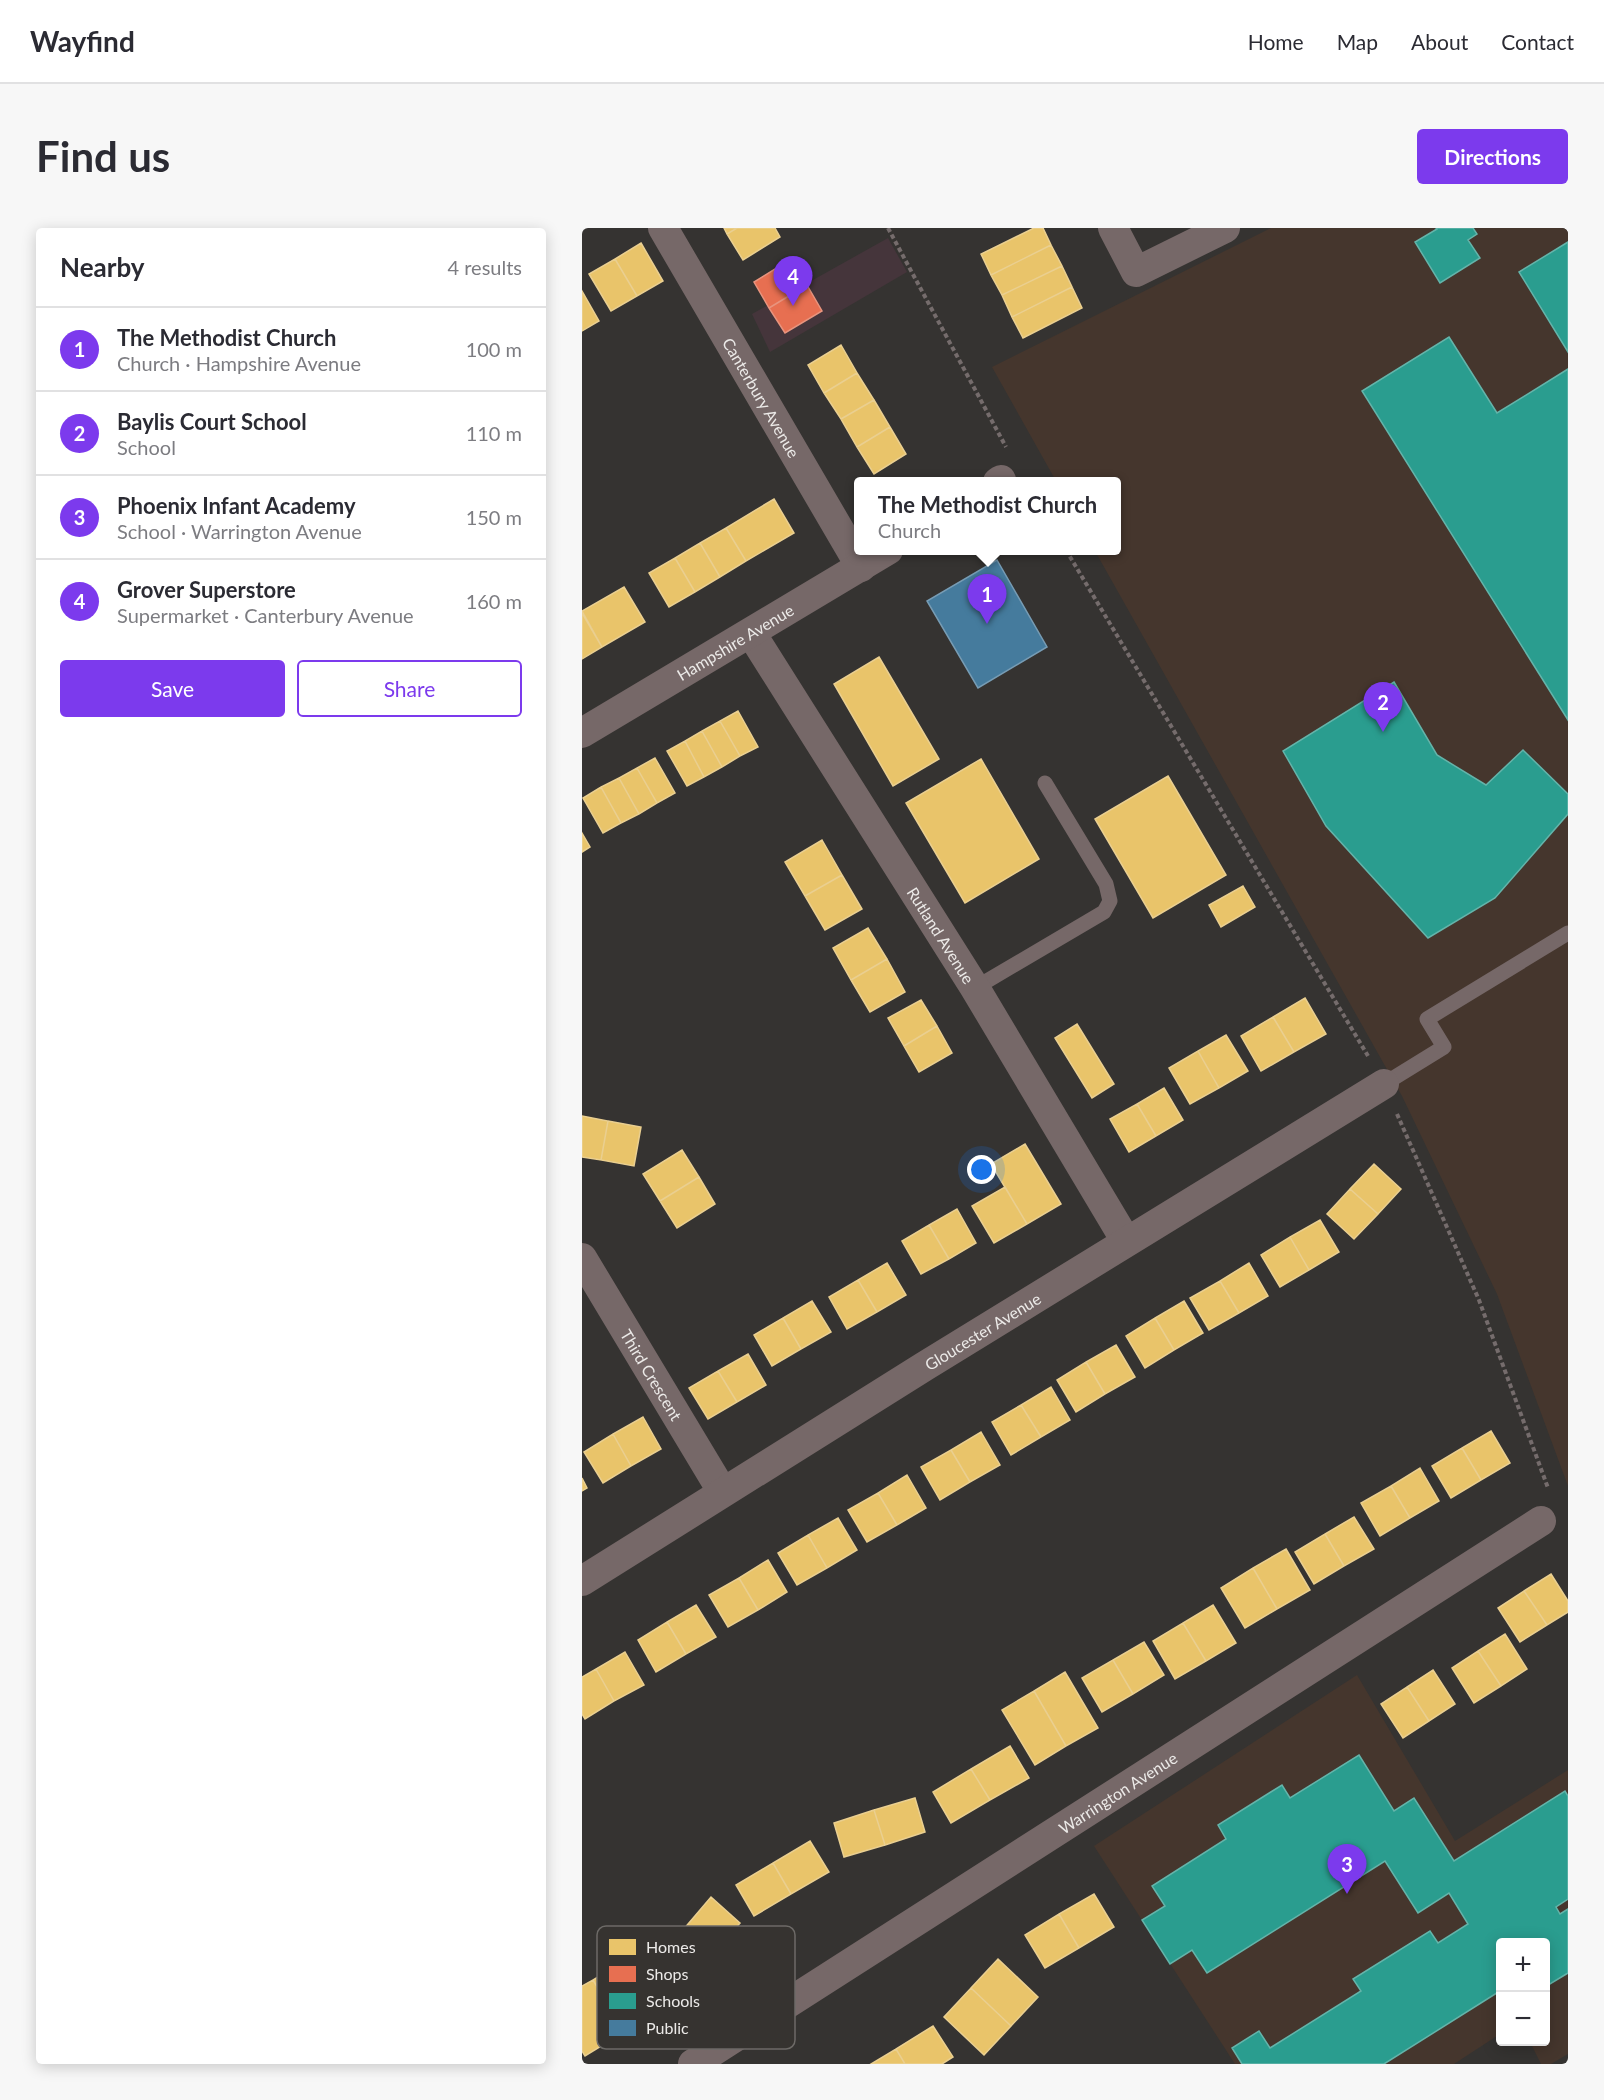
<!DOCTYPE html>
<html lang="en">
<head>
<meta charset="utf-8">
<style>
  :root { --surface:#fff; --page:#f7f7f7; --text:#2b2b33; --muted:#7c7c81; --line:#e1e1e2; --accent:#7c3aed }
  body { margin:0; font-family:Lato,sans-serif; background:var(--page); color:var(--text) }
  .controls { position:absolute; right:18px; bottom:18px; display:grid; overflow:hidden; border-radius:6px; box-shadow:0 3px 15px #0003 }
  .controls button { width:54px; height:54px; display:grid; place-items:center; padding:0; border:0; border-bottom:2px solid var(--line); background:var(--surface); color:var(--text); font:30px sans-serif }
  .you { position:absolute; left:400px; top:942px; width:21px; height:21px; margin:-15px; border:4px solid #fff; border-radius:50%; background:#1a73e8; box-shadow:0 0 0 9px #1a73e833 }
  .badge { display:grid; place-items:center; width:39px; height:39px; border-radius:50%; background:var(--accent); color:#fff; font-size:20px; font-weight:700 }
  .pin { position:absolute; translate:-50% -50px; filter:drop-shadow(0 2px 3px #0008) }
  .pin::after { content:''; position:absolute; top:32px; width:21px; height:18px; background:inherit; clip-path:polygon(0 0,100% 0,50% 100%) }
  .popup { position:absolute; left:272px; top:249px; width:267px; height:78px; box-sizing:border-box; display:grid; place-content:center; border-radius:6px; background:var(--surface); filter:drop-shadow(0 2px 4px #0005); font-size:20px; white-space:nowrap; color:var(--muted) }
  .popup b { font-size:22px; color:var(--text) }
  .popup::after { content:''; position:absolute; left:50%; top:100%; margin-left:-12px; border:12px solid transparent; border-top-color:var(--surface) }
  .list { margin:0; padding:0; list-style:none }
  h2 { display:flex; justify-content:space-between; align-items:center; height:78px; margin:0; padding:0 24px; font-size:26px }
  h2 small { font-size:20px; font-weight:400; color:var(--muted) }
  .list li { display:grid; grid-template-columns:39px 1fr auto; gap:18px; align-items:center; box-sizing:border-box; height:84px; padding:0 24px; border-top:2px solid var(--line) }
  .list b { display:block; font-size:22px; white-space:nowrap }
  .list p { margin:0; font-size:20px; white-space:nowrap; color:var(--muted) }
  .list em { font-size:20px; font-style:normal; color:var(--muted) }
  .actions { display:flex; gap:12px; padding:18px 24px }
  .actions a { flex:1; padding:14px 0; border:2px solid var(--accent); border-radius:6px; text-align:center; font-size:21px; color:var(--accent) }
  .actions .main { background:var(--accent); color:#fff }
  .map { position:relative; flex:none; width:986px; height:1836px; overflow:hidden; border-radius:6px }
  header { display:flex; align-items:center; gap:36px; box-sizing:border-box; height:84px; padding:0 30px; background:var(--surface); border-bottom:2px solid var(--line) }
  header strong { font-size:28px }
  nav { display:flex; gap:33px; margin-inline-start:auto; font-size:21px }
  .intro { display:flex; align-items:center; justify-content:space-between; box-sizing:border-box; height:144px; padding:0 36px }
  h1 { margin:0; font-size:42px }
  .button { padding:15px 27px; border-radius:6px; background:var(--accent); color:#fff; font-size:21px; font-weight:700 }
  main { display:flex; gap:36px; padding:0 36px }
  aside { flex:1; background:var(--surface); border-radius:6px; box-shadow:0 3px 15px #0003 }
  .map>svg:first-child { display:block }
  .commercial { fill:#45353b }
  .education { fill:#45362d }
  .homes { fill:#e9c46a; stroke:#eacf90; stroke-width:1.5 }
  .shops { fill:#e76f51; stroke:#e8947e; stroke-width:1.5 }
  .schools { fill:#2a9d8f; stroke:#64b4aa; stroke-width:1.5 }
  .public { fill:#457b9d; stroke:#779cb4; stroke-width:1.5 }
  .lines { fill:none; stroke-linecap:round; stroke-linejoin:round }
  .path { stroke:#756c6c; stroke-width:4; stroke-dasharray:4.5 3; stroke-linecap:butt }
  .lane { stroke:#766868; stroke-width:15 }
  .street { stroke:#766868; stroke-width:30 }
  .labels { text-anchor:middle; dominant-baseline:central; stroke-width:6; stroke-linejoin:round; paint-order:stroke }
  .street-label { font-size:16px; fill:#eceae8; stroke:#363330 }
  .key { fill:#363330; stroke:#6d6a67; stroke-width:1.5 }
  .key-label { font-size:16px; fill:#eceae8 }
</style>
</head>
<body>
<header>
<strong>Wayfind</strong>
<nav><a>Home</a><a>Map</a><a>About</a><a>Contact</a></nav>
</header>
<div class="intro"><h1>Find us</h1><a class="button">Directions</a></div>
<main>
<aside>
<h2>Nearby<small>4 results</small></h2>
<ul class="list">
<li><span class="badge">1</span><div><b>The Methodist Church</b><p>Church · Hampshire Avenue</p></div><em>100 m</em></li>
<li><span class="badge">2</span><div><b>Baylis Court School</b><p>School</p></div><em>110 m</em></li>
<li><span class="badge">3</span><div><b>Phoenix Infant Academy</b><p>School · Warrington Avenue</p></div><em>150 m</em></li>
<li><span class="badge">4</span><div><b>Grover Superstore</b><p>Supermarket · Canterbury Avenue</p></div><em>160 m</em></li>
</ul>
<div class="actions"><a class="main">Save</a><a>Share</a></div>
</aside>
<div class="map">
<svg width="986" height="1836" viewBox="0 0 986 1836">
  <rect width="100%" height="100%" fill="#353331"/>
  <path class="commercial" d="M 306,10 L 325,44 L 188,124 L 170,86 Z"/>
  <path class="education" d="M 689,0 L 986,0 L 986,1258 L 915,1066 L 820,868 L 513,323 L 534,322 L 534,254 L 474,253 L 410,139 Z
    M 775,1447 L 873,1613 L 986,1542 L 986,1826 L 969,1836 L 959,1836 L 948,1814 L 963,1814 L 963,1714 L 918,1714 L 918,1806 L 872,1836 L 653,1836 L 512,1618 Z"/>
  <path class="homes" d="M 142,0 L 155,0 L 145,6 Z
    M 155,0 L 193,0 L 198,9 L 161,32 L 145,6 Z
    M 452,0 L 461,0 L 469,17 L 409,47 L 399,26 Z
    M 59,15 L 81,53 L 55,68 L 33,31 Z
    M 469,17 L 480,38 L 420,67 L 409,47 Z
    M 33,31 L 55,68 L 29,83 L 7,46 Z
    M 480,38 L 490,59 L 430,89 L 420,67 Z
    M 490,59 L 500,80 L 441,110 L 430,89 Z
    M 0,63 L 17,93 L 0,103 Z
    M 259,117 L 275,145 L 242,165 L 226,137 Z
    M 275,145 L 292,172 L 259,191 L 242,165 Z
    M 292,172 L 308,199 L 275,219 L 259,191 Z
    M 308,199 L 324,226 L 292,246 L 275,219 Z
    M 192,271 L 212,305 L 164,333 L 144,300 Z
    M 144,300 L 164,333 L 138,349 L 118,315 Z
    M 118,315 L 138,349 L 113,364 L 93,330 Z
    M 93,330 L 113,364 L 87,379 L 67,345 Z
    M 42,359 L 63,394 L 20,419 L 0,383 Z
    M 0,385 L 20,419 L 0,431 Z
    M 297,429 L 357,531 L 311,558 L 252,456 Z
    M 156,483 L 176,519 L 158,528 L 138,493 Z
    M 138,493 L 158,528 L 140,539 L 120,503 Z
    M 120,503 L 140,539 L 122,549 L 103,513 Z
    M 103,513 L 122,549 L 105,558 L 85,523 Z
    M 73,530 L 93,565 L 75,575 L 55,540 Z
    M 399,531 L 457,631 L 383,675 L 324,575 Z
    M 55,540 L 75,575 L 57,586 L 37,550 Z
    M 586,548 L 644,647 L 571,690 L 513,591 Z
    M 37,550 L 57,586 L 39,595 L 19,559 Z
    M 19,559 L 39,595 L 21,605 L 1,570 Z
    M 0,605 L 8,619 L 0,624 Z
    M 240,612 L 260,647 L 223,668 L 203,634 Z
    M 260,647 L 280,681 L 243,702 L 223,668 Z
    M 661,658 L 673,679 L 639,699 L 627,677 Z
    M 286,700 L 305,731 L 269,752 L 251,720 Z
    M 305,731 L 323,764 L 288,784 L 269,752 Z
    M 723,770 L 744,806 L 712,824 L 691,789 Z
    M 339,772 L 355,798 L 322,818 L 306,790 Z
    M 691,789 L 712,824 L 679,843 L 659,808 Z
    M 495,796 L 532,856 L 510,870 L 473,810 Z
    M 355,798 L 370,825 L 337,844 L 322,818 Z
    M 644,807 L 666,843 L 637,860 L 616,823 Z
    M 616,823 L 637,860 L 608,876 L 587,840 Z
    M 582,860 L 601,892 L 574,908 L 555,876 Z
    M 555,876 L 574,908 L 547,924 L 528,891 Z
    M 0,888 L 26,893 L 19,932 L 0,929 Z
    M 26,893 L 59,899 L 52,938 L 19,932 Z
    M 443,916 L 479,976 L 445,996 L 409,936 Z
    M 100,922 L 117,949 L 78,973 L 61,946 Z
    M 792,936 L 819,961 L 796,986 L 768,961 Z
    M 117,949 L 133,976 L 95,1000 L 78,973 Z
    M 423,959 L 445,996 L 412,1015 L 390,978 Z
    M 768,961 L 796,986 L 772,1011 L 745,986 Z
    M 375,981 L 394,1015 L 367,1031 L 347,997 Z
    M 738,992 L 757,1024 L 727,1042 L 708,1009 Z
    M 347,997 L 367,1031 L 339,1046 L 320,1013 Z
    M 708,1009 L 727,1042 L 698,1059 L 679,1027 Z
    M 305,1035 L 324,1067 L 295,1084 L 276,1052 Z
    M 667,1035 L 686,1068 L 657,1085 L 638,1053 Z
    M 276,1052 L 295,1084 L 265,1101 L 247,1069 Z
    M 638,1053 L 657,1085 L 627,1102 L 608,1070 Z
    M 230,1073 L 249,1104 L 219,1121 L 201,1090 Z
    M 602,1073 L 621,1105 L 592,1122 L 573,1090 Z
    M 201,1090 L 219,1121 L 190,1138 L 172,1107 Z
    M 573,1090 L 592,1122 L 563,1140 L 544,1108 Z
    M 534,1117 L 553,1149 L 523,1166 L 504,1134 Z
    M 166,1126 L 184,1157 L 155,1174 L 136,1143 Z
    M 504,1134 L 523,1166 L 494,1184 L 475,1152 Z
    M 136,1143 L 155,1174 L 126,1191 L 107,1160 Z
    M 469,1159 L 488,1192 L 459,1209 L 439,1177 Z
    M 439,1177 L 459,1209 L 429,1227 L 410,1194 Z
    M 61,1189 L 79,1221 L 49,1238 L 31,1206 Z
    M 909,1203 L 928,1235 L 899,1252 L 880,1220 Z
    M 399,1204 L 418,1237 L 388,1254 L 369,1222 Z
    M 31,1206 L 49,1238 L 21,1255 L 2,1224 Z
    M 880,1220 L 899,1252 L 869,1270 L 850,1238 Z
    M 369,1222 L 388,1254 L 358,1272 L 339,1239 Z
    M 838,1240 L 857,1273 L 828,1290 L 809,1258 Z
    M 325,1247 L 344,1280 L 315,1297 L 296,1265 Z
    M 0,1250 L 5,1260 L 0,1263 Z
    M 809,1258 L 828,1290 L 798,1308 L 779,1275 Z
    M 296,1265 L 315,1297 L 285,1314 L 266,1282 Z
    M 772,1289 L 792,1321 L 762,1338 L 743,1306 Z
    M 256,1290 L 275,1322 L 245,1340 L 226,1307 Z
    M 743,1306 L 762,1338 L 732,1356 L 713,1324 Z
    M 226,1307 L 245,1340 L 215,1357 L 196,1325 Z
    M 704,1321 L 728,1362 L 695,1381 L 671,1340 Z
    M 186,1332 L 205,1364 L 176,1382 L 157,1350 Z
    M 671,1340 L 695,1381 L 663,1400 L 639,1360 Z
    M 969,1346 L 986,1373 L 986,1384 L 965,1397 L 942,1363 Z
    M 157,1350 L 176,1382 L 146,1399 L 127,1367 Z
    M 942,1363 L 965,1397 L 938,1414 L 916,1380 Z
    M 114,1377 L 134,1409 L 104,1426 L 85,1394 Z
    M 631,1377 L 654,1415 L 624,1433 L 601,1395 Z
    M 85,1394 L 104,1426 L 74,1444 L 56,1412 Z
    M 601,1395 L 624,1433 L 593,1451 L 571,1413 Z
    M 923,1406 L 945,1441 L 919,1458 L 896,1423 Z
    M 562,1414 L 582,1447 L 551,1466 L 531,1432 Z
    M 896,1423 L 919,1458 L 892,1475 L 870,1440 Z
    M 43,1424 L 62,1457 L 32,1473 L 14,1441 Z
    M 531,1432 L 551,1466 L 520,1484 L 500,1450 Z
    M 14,1441 L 32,1473 L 3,1491 L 0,1486 L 0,1449 Z
    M 851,1442 L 873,1476 L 847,1493 L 825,1459 Z
    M 483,1444 L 516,1500 L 484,1518 L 452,1463 Z
    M 825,1459 L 847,1493 L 821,1510 L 799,1476 Z
    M 452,1463 L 484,1518 L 453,1537 L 420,1482 Z
    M 428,1518 L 447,1550 L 408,1572 L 389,1541 Z
    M 389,1541 L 408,1572 L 369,1595 L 351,1564 Z
    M 333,1570 L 343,1604 L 303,1617 L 292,1582 Z
    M 292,1582 L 303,1617 L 262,1629 L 252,1595 Z
    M 228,1613 L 247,1644 L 209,1666 L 191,1635 Z
    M 191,1635 L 209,1666 L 172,1688 L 154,1657 Z
    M 512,1666 L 532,1699 L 497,1720 L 477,1686 Z
    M 129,1669 L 158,1695 L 130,1727 L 101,1702 Z
    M 477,1686 L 497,1720 L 463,1740 L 443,1707 Z
    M 101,1702 L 130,1727 L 101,1761 L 72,1736 Z
    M 50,1728 L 81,1781 L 42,1804 L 11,1752 Z
    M 416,1731 L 456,1769 L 429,1798 L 389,1760 Z
    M 11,1752 L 42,1804 L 3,1828 L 0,1823 L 0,1758 Z
    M 389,1760 L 429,1798 L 402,1827 L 362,1789 Z
    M 351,1798 L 371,1829 L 360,1836 L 323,1836 L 314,1821 Z
    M 314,1821 L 323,1836 L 289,1836 Z"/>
  <path class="shops" d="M 209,31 L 225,57 L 187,80 L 172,54 Z
    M 225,57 L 240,83 L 203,105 L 187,80 Z"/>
  <path class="schools" d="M 854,0 L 891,0 L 895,6 L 886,12 L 898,30 L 858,55 L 833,14 L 855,1 Z
    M 986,14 L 986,124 L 937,44 Z
    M 867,109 L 915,185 L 986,141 L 986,492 L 780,163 Z
    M 812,454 L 855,527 L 904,557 L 941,522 L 986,566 L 986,586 L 913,670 L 846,710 L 744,598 L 701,523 Z
    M 777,1527 L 812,1583 L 832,1570 L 872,1633 L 983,1563 L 986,1568 L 986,1671 L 974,1679 L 978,1686 L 986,1681 L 986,1745 L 963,1759 L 963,1714 L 918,1714 L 918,1763 L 802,1836 L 660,1836 L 650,1820 L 677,1803 L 688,1820 L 779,1763 L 771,1751 L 848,1703 L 856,1715 L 886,1696 L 867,1665 L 836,1685 L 803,1633 L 625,1745 L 610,1722 L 588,1736 L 560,1692 L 583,1678 L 570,1658 L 644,1611 L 636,1597 L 700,1557 L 708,1570 Z"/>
  <path class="public" d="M 415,332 L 465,419 L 396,460 L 345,373 Z"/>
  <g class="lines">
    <path class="path" d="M 306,0 L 424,219
      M 484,322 L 786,828
      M 815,886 L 897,1072 L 966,1260"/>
    <path class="lane" d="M 393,760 L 522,684 L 528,673 L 524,656 L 463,555
      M 802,856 L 862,819 L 845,791 L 986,705"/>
    <g class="street">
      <path id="s1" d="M 81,0 L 279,339"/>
      <path d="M 531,0 L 554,44 L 643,0"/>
      <path d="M 416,254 L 419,252"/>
      <path id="s2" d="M 169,405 L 393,760 L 544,1013"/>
      <path id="s3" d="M 0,505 L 306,322"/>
      <path id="s4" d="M 0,1030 L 140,1263"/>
      <path id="s5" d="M 0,1353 L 343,1138 L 802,856"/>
      <path id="s6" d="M 111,1836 L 959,1293"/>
    </g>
  </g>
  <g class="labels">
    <g class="street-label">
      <text stroke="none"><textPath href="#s1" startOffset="196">Canterbury Avenue</textPath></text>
      <text stroke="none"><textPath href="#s3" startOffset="178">Hampshire Avenue</textPath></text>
      <text stroke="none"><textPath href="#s2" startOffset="357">Rutland Avenue</textPath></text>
      <text stroke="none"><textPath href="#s5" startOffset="472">Gloucester Avenue</textPath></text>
      <text stroke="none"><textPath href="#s4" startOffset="136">Third Crescent</textPath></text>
      <text stroke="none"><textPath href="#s6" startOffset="504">Warrington Avenue</textPath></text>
    </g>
  </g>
  <rect x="15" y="1698" width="198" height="123" rx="9" class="key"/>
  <rect x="27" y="1711" width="27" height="16" fill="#e9c46a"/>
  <rect x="27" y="1738" width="27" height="16" fill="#e76f51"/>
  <rect x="27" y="1765" width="27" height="16" fill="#2a9d8f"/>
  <rect x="27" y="1792" width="27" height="16" fill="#457b9d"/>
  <g class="key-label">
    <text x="64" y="1725">Homes</text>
    <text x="64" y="1752">Shops</text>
    <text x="64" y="1779">Schools</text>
    <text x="64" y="1806">Public</text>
  </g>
</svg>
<div class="controls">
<button>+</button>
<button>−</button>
</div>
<div class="you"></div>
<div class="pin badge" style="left:405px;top:396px">1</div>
<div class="popup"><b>The Methodist Church</b>Church</div>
<div class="pin badge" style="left:801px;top:504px">2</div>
<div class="pin badge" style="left:765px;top:1666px">3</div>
<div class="pin badge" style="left:211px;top:78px">4</div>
</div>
</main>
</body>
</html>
